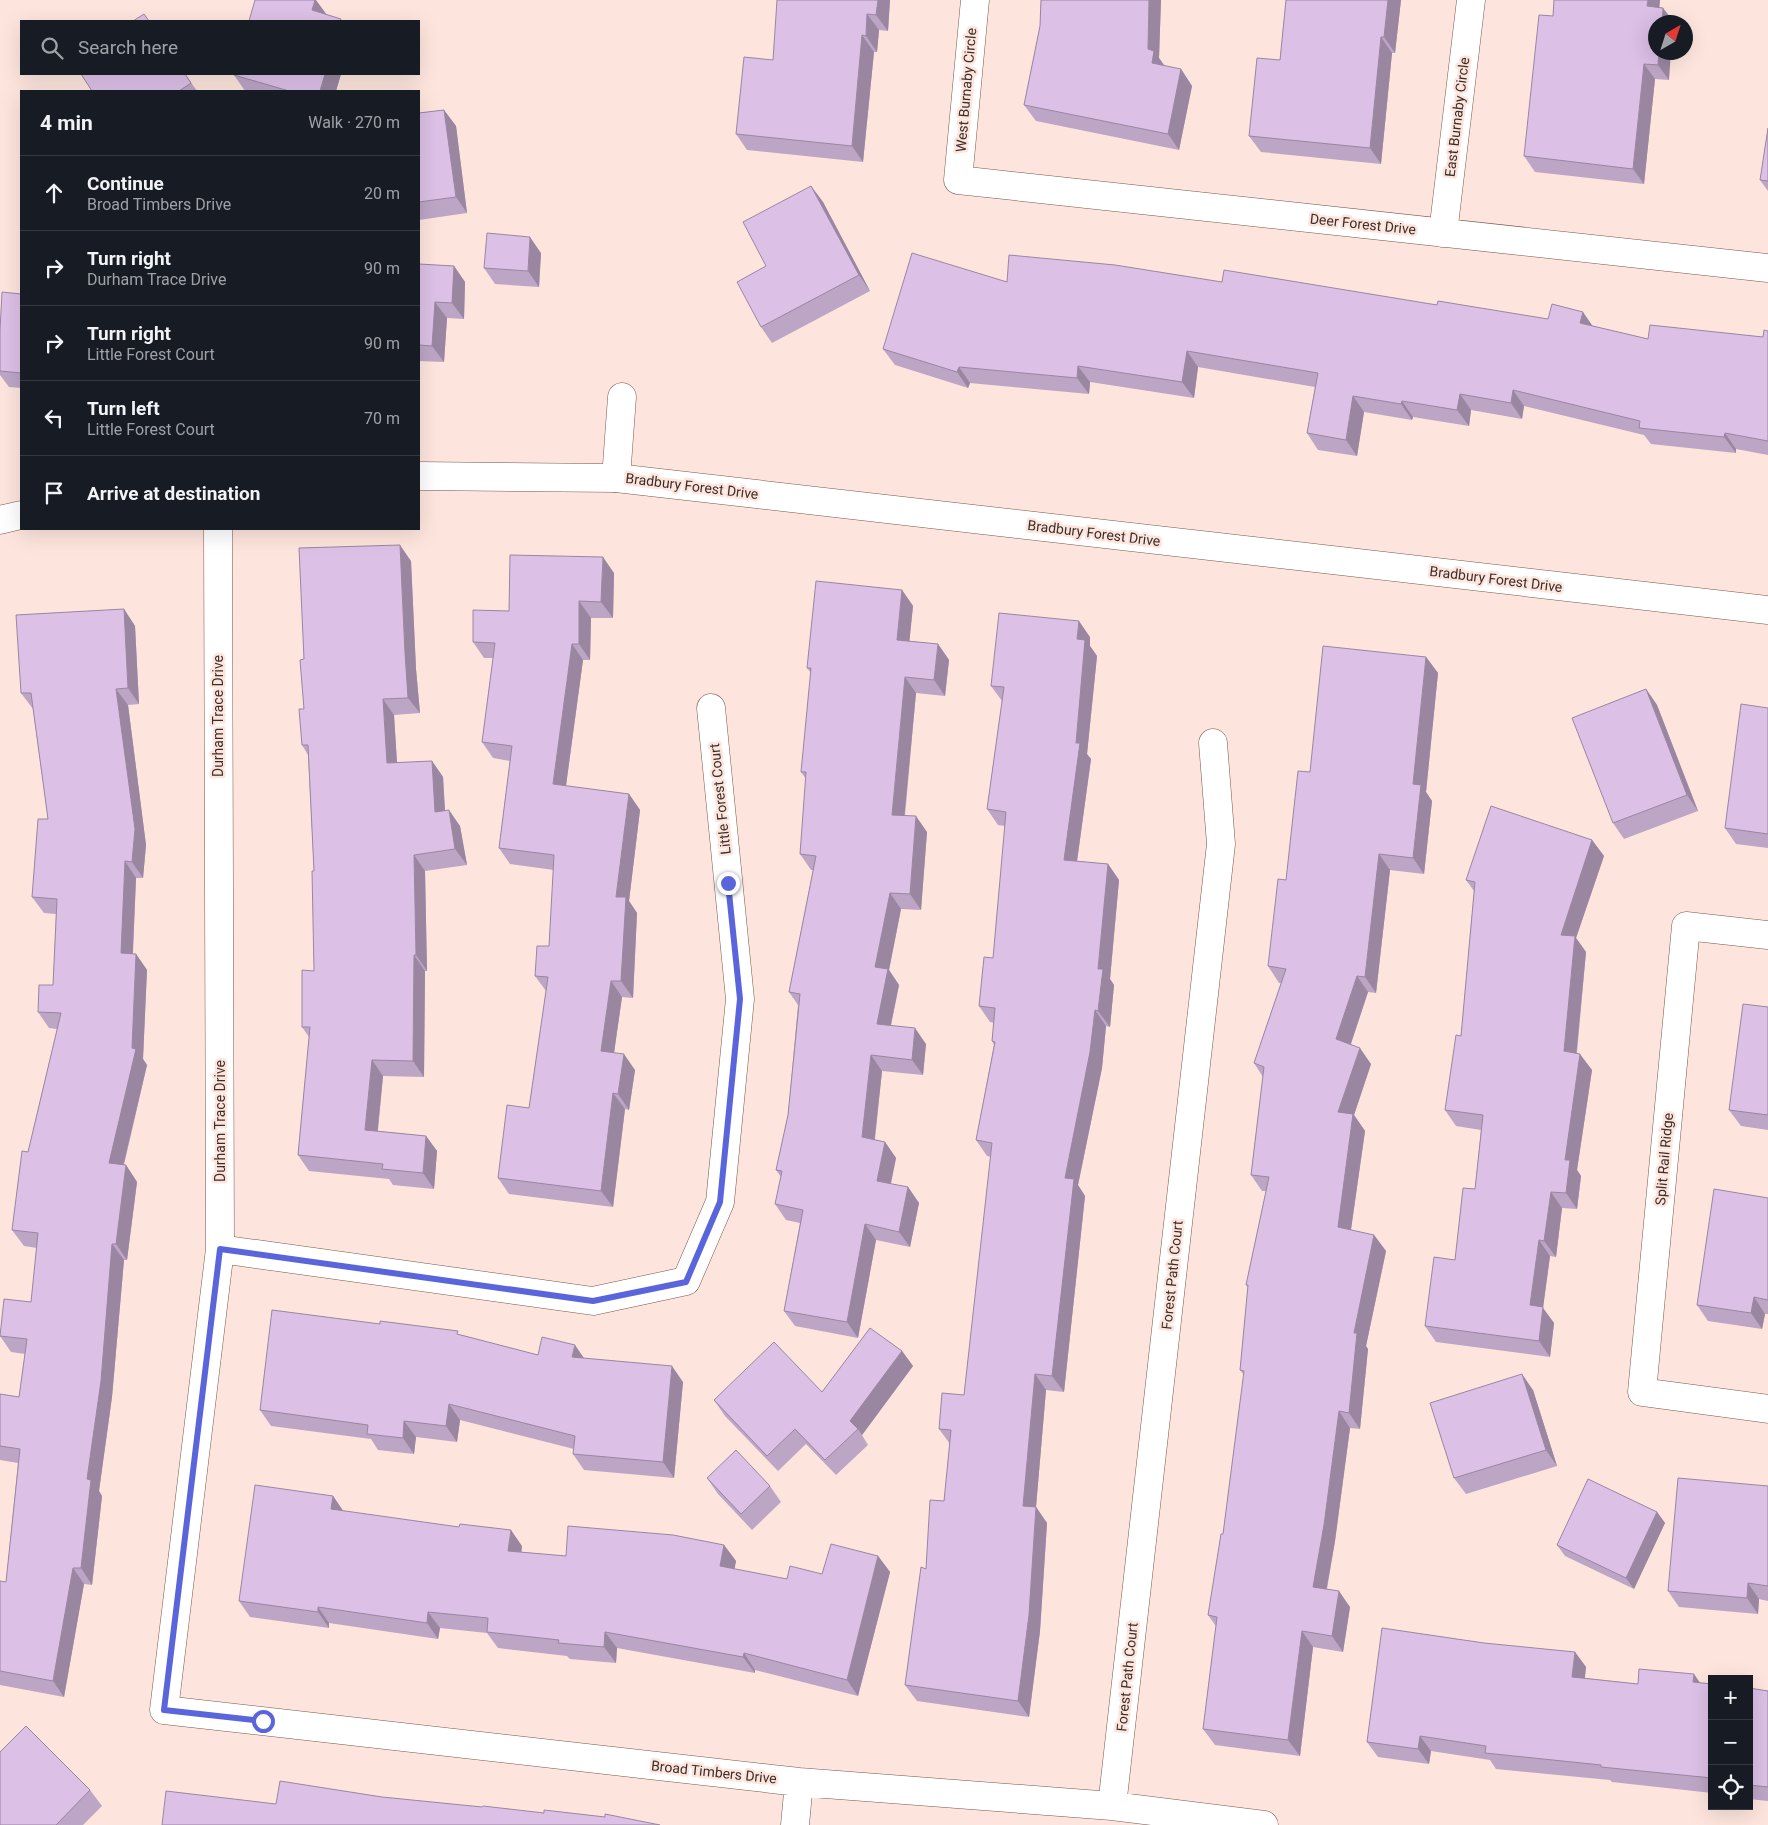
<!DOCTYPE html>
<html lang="en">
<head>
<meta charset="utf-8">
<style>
  :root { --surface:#171b24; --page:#20242c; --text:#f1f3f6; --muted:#9ea1a6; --line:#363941 }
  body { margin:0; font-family:Roboto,sans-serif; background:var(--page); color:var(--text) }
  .controls { position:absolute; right:15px; bottom:15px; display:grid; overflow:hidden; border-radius:0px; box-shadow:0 5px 20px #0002 }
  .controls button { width:45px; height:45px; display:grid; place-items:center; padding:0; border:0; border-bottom:1px solid var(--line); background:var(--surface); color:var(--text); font:25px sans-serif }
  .compass { position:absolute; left:1648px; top:15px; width:45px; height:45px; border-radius:50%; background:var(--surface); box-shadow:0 5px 20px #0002; rotate:39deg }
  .stop { position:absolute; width:15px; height:15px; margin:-11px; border:4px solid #5a65dc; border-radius:50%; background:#fff }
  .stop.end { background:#5a65dc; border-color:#fff; box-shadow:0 1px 5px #0008 }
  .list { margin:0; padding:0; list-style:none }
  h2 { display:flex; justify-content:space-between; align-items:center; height:65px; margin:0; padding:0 20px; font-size:21px }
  h2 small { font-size:16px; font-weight:400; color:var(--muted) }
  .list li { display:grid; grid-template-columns:32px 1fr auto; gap:15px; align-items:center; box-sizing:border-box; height:75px; padding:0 20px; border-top:1px solid var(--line) }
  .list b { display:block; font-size:19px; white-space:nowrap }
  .list p { margin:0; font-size:16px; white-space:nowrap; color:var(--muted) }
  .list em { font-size:16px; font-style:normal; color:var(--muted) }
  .icon { flex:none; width:28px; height:28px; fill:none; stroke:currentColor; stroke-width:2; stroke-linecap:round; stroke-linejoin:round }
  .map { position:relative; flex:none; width:1768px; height:1825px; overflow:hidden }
  .search { position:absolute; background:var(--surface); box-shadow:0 5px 20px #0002; left:20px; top:20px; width:400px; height:55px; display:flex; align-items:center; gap:12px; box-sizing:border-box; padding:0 18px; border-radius:0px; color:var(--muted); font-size:19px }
  .panel { position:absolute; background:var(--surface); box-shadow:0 5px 20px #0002; left:20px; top:90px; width:400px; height:440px; border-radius:0px }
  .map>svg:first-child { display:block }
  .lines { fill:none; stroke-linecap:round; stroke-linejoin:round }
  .minor-casing { stroke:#78574c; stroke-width:29 }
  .tertiary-casing { stroke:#78574c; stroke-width:29 }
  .minor { stroke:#fff; stroke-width:28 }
  .tertiary { stroke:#fff; stroke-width:28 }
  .wall { fill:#bda5c6 }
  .shaded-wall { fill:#9a86a1 }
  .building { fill:#dcc0e6; stroke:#9a86a1 }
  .route { stroke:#5a65dc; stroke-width:6 }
  .labels { text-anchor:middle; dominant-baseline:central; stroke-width:5; stroke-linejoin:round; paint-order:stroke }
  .street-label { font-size:14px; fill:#3b2d27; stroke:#fde5dd }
</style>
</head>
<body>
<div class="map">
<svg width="1768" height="1825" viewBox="0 0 1768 1825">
  <rect width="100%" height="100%" fill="#fde5dd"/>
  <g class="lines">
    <g class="minor-casing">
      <path id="minor" d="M 975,0 L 958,180 L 1768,268
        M 1443,233 L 1471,0
        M 616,478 L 622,397
        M 218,529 L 220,1249 L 164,1710 L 799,1782 L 1112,1806 L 1264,1825
        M 1768,935 L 1686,926 L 1642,1392 L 1768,1409
        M 220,1249 L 593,1301 L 686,1281 L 720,1202 L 740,999 L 711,708
        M 1112,1806 L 1221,844 L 1213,743
        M 795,1825 L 799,1782"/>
    </g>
    <g class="tertiary-casing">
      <path id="tertiary" d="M 419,476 L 616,478 L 1768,610
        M 0,520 L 21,515"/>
    </g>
    <use href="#minor" class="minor"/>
    <use href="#tertiary" class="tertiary"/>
  </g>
  <path class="wall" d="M 890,0 L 888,31 L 879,30 L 877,52 L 874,52 L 863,162 L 747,150 L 736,134 L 773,60 Z
    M 1041,0 L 1161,0 L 1159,58 L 1165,66 L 1181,69 L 1192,86 L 1179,150 L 1036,121 L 1024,105 L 1040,26 Z
    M 1286,0 L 1401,0 L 1395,53 L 1392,53 L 1381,164 L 1261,152 L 1249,136 L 1280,60 Z
    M 1554,0 L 1660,0 L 1659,7 L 1669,80 L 1655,79 L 1644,184 L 1535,172 L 1524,156 L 1553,16 Z
    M 185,74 L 197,91 L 92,91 Z
    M 341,74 L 336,91 L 245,91 L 234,75 Z
    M 444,110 L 456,126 L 467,213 L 419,220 L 419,113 Z
    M 1768,128 L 1768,191 L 1760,180 Z
    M 811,186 L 823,202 L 870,291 L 772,343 L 761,327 L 766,266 Z
    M 541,253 L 539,287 L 495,284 L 484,268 Z
    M 419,264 L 454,266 L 465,282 L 464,319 L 447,318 L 444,362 L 419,361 Z
    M 1007,282 L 1222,282 L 1437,305 L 1593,326 L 1648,339 L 1763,337 L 1768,331 L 1768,455 L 1736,449 L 1736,453 L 1651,444 L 1644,435 L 1524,406 L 1522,419 L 1471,410 L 1469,426 L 1413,417 L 1412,420 L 1364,412 L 1357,456 L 1318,450 L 1307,433 L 1315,387 L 1198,367 L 1194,398 L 1090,382 L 1089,394 L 970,383 L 968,388 L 895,365 L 883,349 Z
    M 21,294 L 21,388 L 9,387 L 0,375 L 0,330 Z
    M 411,561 L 416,669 L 420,713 L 394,715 L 397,763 L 432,761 L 443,777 L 445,811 L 460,826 L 467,865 L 425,871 L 427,971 L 425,971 L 424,1077 L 383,1076 L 378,1131 L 426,1136 L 437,1151 L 434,1189 L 393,1185 L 389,1179 L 309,1171 L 298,1155 L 309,1037 L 302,1027 L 314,971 L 314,871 L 308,755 L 302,745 L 304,709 L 304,659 Z
    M 614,573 L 613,618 L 591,618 L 590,660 L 583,660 L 566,786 L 629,794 L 640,810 L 629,901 L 637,913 L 633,998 L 622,997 L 614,1053 L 635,1070 L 629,1110 L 625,1109 L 613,1207 L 509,1194 L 498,1178 L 529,1108 L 546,991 L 535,976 L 549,946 L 554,870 L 510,864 L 499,848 L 510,761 L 493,758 L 482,742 L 493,658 L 484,658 L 473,642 Z
    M 902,590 L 913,606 L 909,641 L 938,644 L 949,660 L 945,696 L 916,693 L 905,816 L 927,832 L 921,910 L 901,909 L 889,970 L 899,985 L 891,1025 L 926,1044 L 923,1075 L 882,1071 L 875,1140 L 885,1142 L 896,1158 L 891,1184 L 908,1187 L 919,1203 L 910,1247 L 876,1240 L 858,1338 L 795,1326 L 784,1311 L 800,1223 L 786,1220 L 775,1204 L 781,1177 L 776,1170 L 788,1115 L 798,1005 L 789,992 L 813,870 L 811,870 L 800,854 L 806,779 L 801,772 L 811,673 L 807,668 Z
    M 124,609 L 135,626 L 139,704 L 128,705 L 146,845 L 143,878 L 136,878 L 133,954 L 136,954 L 147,970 L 143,1059 L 147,1065 L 124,1165 L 126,1165 L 137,1182 L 127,1260 L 124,1260 L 112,1397 L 99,1491 L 102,1496 L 92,1585 L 84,1584 L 64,1697 L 0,1685 L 0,1581 L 6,1582 L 18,1463 L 0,1460 L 0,1394 L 19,1397 L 25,1354 L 11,1352 L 0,1336 L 31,1302 L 37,1248 L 24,1246 L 12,1230 L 28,1152 L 57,1029 L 49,1028 L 38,1012 L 53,985 L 56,914 L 44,913 L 32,897 L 48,819 L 33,709 L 21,693 Z
    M 1090,637 L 1090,646 L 1097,656 L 1087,754 L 1091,759 L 1077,861 L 1108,864 L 1119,880 L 1110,979 L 1114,985 L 1110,1027 L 1106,1026 L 1102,1068 L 1078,1185 L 1085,1196 L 1064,1392 L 1046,1390 L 1036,1507 L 1047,1523 L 1040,1631 L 1029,1717 L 917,1701 L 905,1685 L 926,1569 L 944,1501 L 950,1444 L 939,1429 L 964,1395 L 991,1157 L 987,1156 L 976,1140 L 994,1045 L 992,1041 L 994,1023 L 990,1022 L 979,1006 L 993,958 L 1005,826 L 998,825 L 987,809 L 1002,701 L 991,686 Z
    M 1426,657 L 1438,673 L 1426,792 L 1432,801 L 1424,874 L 1390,870 L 1376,993 L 1368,992 L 1351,1044 L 1371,1064 L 1354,1115 L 1365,1131 L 1351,1230 L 1374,1235 L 1386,1251 L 1366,1346 L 1368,1349 L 1360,1429 L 1350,1428 L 1335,1541 L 1327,1589 L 1350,1607 L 1343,1652 L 1313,1647 L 1300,1756 L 1215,1745 L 1203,1729 L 1216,1626 L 1208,1615 L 1223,1534 L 1244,1375 L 1240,1370 L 1248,1287 L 1246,1285 L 1266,1191 L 1262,1191 L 1251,1175 L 1263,1077 L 1254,1063 L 1281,983 L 1279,983 L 1268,966 L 1286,880 L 1310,772 Z
    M 1646,689 L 1657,705 L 1698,811 L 1624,839 L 1613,823 Z
    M 1768,708 L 1768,848 L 1736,844 L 1725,828 Z
    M 1592,840 L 1604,856 L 1576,938 L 1586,952 L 1577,1053 L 1592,1070 L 1577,1170 L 1581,1176 L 1577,1209 L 1562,1208 L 1556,1257 L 1550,1256 L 1543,1308 L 1554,1323 L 1550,1357 L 1436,1342 L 1425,1326 L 1455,1260 L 1475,1189 L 1481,1130 L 1456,1126 L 1445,1110 L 1461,1036 L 1474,891 L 1466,880 Z
    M 1768,1007 L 1768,1130 L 1741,1126 L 1729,1110 Z
    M 1768,1198 L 1768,1314 L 1765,1314 L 1762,1329 L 1708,1321 L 1697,1305 Z
    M 461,1335 L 538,1355 L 584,1358 L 683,1382 L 674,1478 L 584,1470 L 573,1454 L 574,1449 L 460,1420 L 457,1442 L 416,1437 L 414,1454 L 378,1450 L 371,1439 L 271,1426 L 260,1410 Z
    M 902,1351 L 913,1366 L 862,1435 L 868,1445 L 836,1475 L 806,1444 L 778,1471 L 725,1416 L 714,1400 L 822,1392 Z
    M 1533,1390 L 1557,1466 L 1466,1494 L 1454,1478 Z
    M 707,1478 L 770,1486 L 781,1502 L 752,1530 L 718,1494 Z
    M 1768,1486 L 1768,1601 L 1759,1599 L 1758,1614 L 1679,1607 L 1668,1591 Z
    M 333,1496 L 343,1511 L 522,1546 L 521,1552 L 566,1556 L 724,1545 L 736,1561 L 734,1569 L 787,1579 L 822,1574 L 878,1556 L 890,1572 L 858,1696 L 755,1670 L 755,1673 L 617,1648 L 616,1663 L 570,1659 L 567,1656 L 498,1648 L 487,1633 L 440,1628 L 438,1639 L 329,1623 L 329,1628 L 250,1617 L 239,1601 Z
    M 1657,1512 L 1665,1523 L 1634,1589 L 1565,1556 L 1557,1545 Z
    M 1575,1652 L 1586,1667 L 1585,1678 L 1638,1684 L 1700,1683 L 1712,1684 L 1712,1793 L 1612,1782 L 1610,1780 L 1496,1769 L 1490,1760 L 1431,1751 L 1429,1764 L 1378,1757 L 1367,1742 Z
    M 1749,1688 L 1768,1691 L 1768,1801 L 1749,1799 Z
    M 90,1790 L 102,1806 L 83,1825 L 0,1825 Z"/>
  <path class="shaded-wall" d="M 315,0 L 316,0 L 327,15 L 312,10 Z
    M 878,0 L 890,0 L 888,31 L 876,15 Z
    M 1149,0 L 1161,0 L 1159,58 L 1165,67 L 1152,63 L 1148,49 Z
    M 1388,0 L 1401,0 L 1395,53 L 1384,37 Z
    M 1648,0 L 1660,0 L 1658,22 L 1647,6 Z
    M 1663,8 L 1674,22 L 1662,22 Z
    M 867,14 L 879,30 L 877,52 L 866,36 Z
    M 862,35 L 874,52 L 863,162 L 852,146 Z
    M 1381,37 L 1392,53 L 1381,164 L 1370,148 Z
    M 1659,52 L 1671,52 L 1669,80 L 1658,65 Z
    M 1644,64 L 1655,79 L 1644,184 L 1633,169 Z
    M 1181,69 L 1192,86 L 1179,150 L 1168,134 Z
    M 325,74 L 341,74 L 336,91 L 320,91 Z
    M 444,110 L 456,126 L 467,213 L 456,197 Z
    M 811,186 L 823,202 L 870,291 L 859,275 Z
    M 530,237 L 541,253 L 539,287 L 528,271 Z
    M 454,266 L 465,282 L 464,319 L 452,303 Z
    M 435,302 L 447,318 L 444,362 L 432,346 Z
    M 1583,312 L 1594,328 L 1580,323 Z
    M 1187,351 L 1198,367 L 1194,398 L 1182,382 Z
    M 1078,366 L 1090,382 L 1089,394 L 1077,378 Z
    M 959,367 L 970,383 L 968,388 L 957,372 Z
    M 1513,390 L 1524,406 L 1522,419 L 1511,403 Z
    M 1460,394 L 1471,410 L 1469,426 L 1457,410 Z
    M 1353,396 L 1364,412 L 1357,456 L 1346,440 Z
    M 1402,401 L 1413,417 L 1412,420 L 1401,404 Z
    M 1725,433 L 1736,449 L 1736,453 L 1724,437 Z
    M 400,545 L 411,561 L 416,669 L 420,713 L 408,698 L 405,653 Z
    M 603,557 L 614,573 L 613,618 L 601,602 Z
    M 902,590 L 913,606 L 908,656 L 897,640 Z
    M 579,601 L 591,618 L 590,660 L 579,644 Z
    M 124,609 L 135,626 L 139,704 L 128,688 Z
    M 1079,621 L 1090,637 L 1090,646 L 1097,656 L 1087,754 L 1091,759 L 1075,876 L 1064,860 L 1076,743 L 1077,639 Z
    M 572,644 L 583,660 L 564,800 L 553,784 Z
    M 938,644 L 949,660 L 945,696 L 934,680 Z
    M 1426,657 L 1438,673 L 1426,792 L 1432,801 L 1424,874 L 1413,858 L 1413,784 Z
    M 905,677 L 916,693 L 903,830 L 892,815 Z
    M 116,689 L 128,705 L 146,845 L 143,878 L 132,862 Z
    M 1646,689 L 1657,705 L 1698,811 L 1687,795 Z
    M 383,699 L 394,715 L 398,779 L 387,763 Z
    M 432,761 L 443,777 L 446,828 L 435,812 Z
    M 629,794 L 640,810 L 629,901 L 637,913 L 633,998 L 621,981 L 616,897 Z
    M 449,810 L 460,826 L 467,865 L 455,849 Z
    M 916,816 L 927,832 L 921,910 L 910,894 Z
    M 1592,840 L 1604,856 L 1576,938 L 1586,952 L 1575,1067 L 1564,1051 L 1561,935 Z
    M 1379,854 L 1390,870 L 1376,993 L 1365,977 Z
    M 414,855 L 425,871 L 427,971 L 416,955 Z
    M 125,861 L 136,878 L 132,969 L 121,953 Z
    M 1108,864 L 1119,880 L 1110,979 L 1114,985 L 1110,1027 L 1098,1011 L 1098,969 Z
    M 890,893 L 901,909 L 889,970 L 899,985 L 888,1039 L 877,1024 L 875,967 Z
    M 136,954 L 147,970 L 143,1059 L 147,1065 L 120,1179 L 109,1163 L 132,1048 Z
    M 414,955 L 425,971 L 424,1077 L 413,1061 Z
    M 1357,976 L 1368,992 L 1347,1055 L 1336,1039 Z
    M 611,981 L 622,997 L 612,1067 L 601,1051 Z
    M 1095,1010 L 1106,1026 L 1102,1068 L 1078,1185 L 1085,1196 L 1064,1392 L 1052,1376 L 1065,1178 Z
    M 915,1028 L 926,1044 L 923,1075 L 912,1060 Z
    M 1360,1048 L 1371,1064 L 1354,1115 L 1365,1131 L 1349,1243 L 1338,1227 L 1338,1112 Z
    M 624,1054 L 635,1070 L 629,1110 L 618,1094 Z
    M 1580,1054 L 1592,1070 L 1577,1170 L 1581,1176 L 1577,1209 L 1566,1193 L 1565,1160 Z
    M 871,1055 L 882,1071 L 873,1153 L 862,1137 Z
    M 372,1060 L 383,1076 L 376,1146 L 365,1130 Z
    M 613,1093 L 625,1109 L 613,1207 L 601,1191 Z
    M 426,1136 L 437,1151 L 434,1189 L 423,1173 Z
    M 885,1142 L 896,1158 L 888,1196 L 877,1181 Z
    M 126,1165 L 137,1182 L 127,1260 L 116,1244 Z
    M 908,1187 L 919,1203 L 910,1247 L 899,1232 Z
    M 1551,1192 L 1562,1208 L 1556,1257 L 1544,1241 Z
    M 865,1224 L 876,1240 L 858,1338 L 847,1322 Z
    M 1374,1235 L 1386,1251 L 1366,1346 L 1368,1349 L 1360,1429 L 1349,1413 L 1354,1333 Z
    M 1539,1240 L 1550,1256 L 1543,1308 L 1554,1323 L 1550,1357 L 1539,1341 L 1530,1305 Z
    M 112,1244 L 124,1260 L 112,1397 L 99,1491 L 102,1496 L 92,1585 L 81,1568 L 87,1479 Z
    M 1754,1297 L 1765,1314 L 1762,1329 L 1751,1313 Z
    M 575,1345 L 586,1361 L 572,1357 Z
    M 902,1351 L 913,1366 L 862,1435 L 858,1429 L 850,1421 Z
    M 672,1366 L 683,1382 L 674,1478 L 663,1462 Z
    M 1035,1374 L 1046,1390 L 1036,1507 L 1047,1523 L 1040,1631 L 1029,1717 L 1018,1701 L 1023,1506 Z
    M 1522,1374 L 1533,1390 L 1557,1466 L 1546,1450 Z
    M 449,1404 L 460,1420 L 457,1442 L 446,1426 Z
    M 1339,1411 L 1350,1428 L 1335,1541 L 1324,1603 L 1313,1587 Z
    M 404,1421 L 416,1437 L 414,1454 L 403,1438 Z
    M 333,1496 L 344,1512 L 331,1509 Z
    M 1657,1512 L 1665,1523 L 1634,1589 L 1626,1578 Z
    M 511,1530 L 522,1546 L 520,1567 L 508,1551 Z
    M 724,1545 L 736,1561 L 732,1583 L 720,1566 Z
    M 878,1556 L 890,1572 L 858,1696 L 847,1680 Z
    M 73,1568 L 84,1584 L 64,1697 L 53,1681 Z
    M 1748,1583 L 1759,1599 L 1758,1614 L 1747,1598 Z
    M 1339,1591 L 1350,1607 L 1343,1652 L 1332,1636 Z
    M 318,1607 L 329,1623 L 329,1628 L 318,1612 Z
    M 428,1612 L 440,1628 L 438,1639 L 427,1623 Z
    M 1302,1631 L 1313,1647 L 1300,1756 L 1288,1740 Z
    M 605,1632 L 617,1648 L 616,1663 L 604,1647 Z
    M 1575,1652 L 1586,1667 L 1583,1692 L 1572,1677 Z
    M 744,1653 L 755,1670 L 755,1673 L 743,1657 Z
    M 1694,1674 L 1705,1690 L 1693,1682 Z
    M 1420,1736 L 1431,1751 L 1429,1764 L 1418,1749 Z"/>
  <path class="building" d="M 255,0 L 315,0 L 312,10 L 341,19 L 340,21 L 249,21 Z
    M 777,0 L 878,0 L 876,15 L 867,14 L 866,36 L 862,35 L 852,146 L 736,134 L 744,57 L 773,60 Z
    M 1041,0 L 1149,0 L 1148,49 L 1154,51 L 1152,63 L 1181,69 L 1168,134 L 1024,105 L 1040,26 Z
    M 1286,0 L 1388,0 L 1384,37 L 1381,37 L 1370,148 L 1249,136 L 1257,58 L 1280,60 Z
    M 1554,0 L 1648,0 L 1647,6 L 1663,8 L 1662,22 L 1656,22 L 1656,52 L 1659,52 L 1658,65 L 1644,64 L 1633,169 L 1524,156 L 1539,15 L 1553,16 Z
    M 144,14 L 149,21 L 133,21 Z
    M 81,74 L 185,74 L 191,83 L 179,91 L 92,91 Z
    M 234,74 L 325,74 L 320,91 L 289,91 L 234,75 Z
    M 444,110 L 456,197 L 419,202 L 419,113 Z
    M 1768,128 L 1768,181 L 1760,180 Z
    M 811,186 L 859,275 L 761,327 L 737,282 L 766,266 L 743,222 Z
    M 487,233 L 530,237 L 528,271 L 484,268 Z
    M 912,253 L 1007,282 L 1009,255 L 1115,265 L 1222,282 L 1224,270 L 1437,305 L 1438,301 L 1548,319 L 1552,304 L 1583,312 L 1580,323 L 1648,339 L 1650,325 L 1763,337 L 1764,330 L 1768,331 L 1768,441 L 1725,433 L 1724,437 L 1639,428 L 1640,421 L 1513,390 L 1511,403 L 1460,394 L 1457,410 L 1402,401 L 1401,404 L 1353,396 L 1346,440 L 1307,433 L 1318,373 L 1187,351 L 1182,382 L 1078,366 L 1077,378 L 959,367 L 957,372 L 883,349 Z
    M 419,264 L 454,266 L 452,303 L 435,302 L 432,346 L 419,345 Z
    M 2,292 L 21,294 L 21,373 L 0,371 L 0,330 Z
    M 400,545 L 405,653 L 408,698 L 383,699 L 387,763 L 432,761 L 435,812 L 449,810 L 455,849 L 414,855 L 416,955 L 414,955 L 413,1061 L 372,1060 L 365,1130 L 426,1136 L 423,1173 L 382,1169 L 383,1164 L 298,1155 L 310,1027 L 302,1027 L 302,970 L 314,971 L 312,871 L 314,871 L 308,745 L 302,745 L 299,709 L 304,709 L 300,660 L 304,659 L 299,548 Z
    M 510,555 L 603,557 L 601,602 L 579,601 L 579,644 L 572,644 L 553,784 L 629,794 L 616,897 L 626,897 L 621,981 L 611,981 L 601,1051 L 624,1054 L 618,1094 L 613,1093 L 601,1191 L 498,1178 L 507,1105 L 529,1108 L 548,977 L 535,976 L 537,946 L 549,946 L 554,855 L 499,848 L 512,746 L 482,742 L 495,643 L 473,642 L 473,610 L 509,611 Z
    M 816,581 L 902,590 L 897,640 L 938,644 L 934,680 L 905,677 L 892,815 L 916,816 L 910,894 L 890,893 L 875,967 L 888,969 L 877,1024 L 915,1028 L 912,1060 L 871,1055 L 862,1137 L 885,1142 L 877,1181 L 908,1187 L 899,1232 L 865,1224 L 847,1322 L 784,1311 L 803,1210 L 775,1204 L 782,1171 L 776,1170 L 788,1115 L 800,994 L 789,992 L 816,856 L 800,854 L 806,772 L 801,772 L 811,668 L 807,668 Z
    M 124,609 L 128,688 L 116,689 L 135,829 L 132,862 L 125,861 L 121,953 L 136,954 L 132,1048 L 136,1049 L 109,1163 L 126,1165 L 116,1244 L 112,1244 L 101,1381 L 87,1479 L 91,1480 L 81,1568 L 73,1568 L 53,1681 L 0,1671 L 0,1581 L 6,1582 L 20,1449 L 0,1446 L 0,1394 L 19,1397 L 27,1339 L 0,1336 L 4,1299 L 31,1302 L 38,1233 L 12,1230 L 22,1151 L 28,1152 L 61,1013 L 38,1012 L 39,985 L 53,985 L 57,899 L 32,897 L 38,819 L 48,819 L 31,693 L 21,693 L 16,615 Z
    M 999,613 L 1079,621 L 1077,639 L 1085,640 L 1076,743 L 1080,743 L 1064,860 L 1108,864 L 1098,969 L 1103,969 L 1098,1011 L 1095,1010 L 1090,1052 L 1065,1178 L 1074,1179 L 1052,1376 L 1035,1374 L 1023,1506 L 1036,1507 L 1029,1615 L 1018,1701 L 905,1685 L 921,1567 L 926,1569 L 930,1500 L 944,1501 L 951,1430 L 939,1429 L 942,1393 L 964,1395 L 992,1143 L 976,1140 L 995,1042 L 992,1041 L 995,1008 L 979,1006 L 984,957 L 993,958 L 1006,812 L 987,809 L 1004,687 L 991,686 Z
    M 1323,646 L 1426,657 L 1413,784 L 1421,785 L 1413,858 L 1379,854 L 1365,977 L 1357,976 L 1336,1039 L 1360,1048 L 1338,1112 L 1353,1114 L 1338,1227 L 1374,1235 L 1354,1333 L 1357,1333 L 1349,1413 L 1339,1411 L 1324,1525 L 1313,1587 L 1339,1591 L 1332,1636 L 1302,1631 L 1288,1740 L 1203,1729 L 1217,1617 L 1208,1615 L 1221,1534 L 1223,1534 L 1244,1371 L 1240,1370 L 1248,1285 L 1246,1285 L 1269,1177 L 1251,1175 L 1264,1067 L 1254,1063 L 1286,969 L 1268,966 L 1278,879 L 1286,880 L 1298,771 L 1310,772 Z
    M 1646,689 L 1687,795 L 1613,823 L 1572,718 Z
    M 1741,704 L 1768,708 L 1768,834 L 1725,828 Z
    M 1491,806 L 1592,840 L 1561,935 L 1575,936 L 1564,1051 L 1580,1054 L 1565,1160 L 1570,1160 L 1566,1193 L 1551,1192 L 1544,1241 L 1539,1240 L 1530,1305 L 1543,1307 L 1539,1341 L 1425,1326 L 1434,1257 L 1455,1260 L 1463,1188 L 1475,1189 L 1483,1115 L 1445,1110 L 1456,1035 L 1461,1036 L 1475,882 L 1466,880 Z
    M 1743,1004 L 1768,1007 L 1768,1115 L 1729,1110 Z
    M 1714,1189 L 1768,1198 L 1768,1300 L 1754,1297 L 1751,1313 L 1697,1305 Z
    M 272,1310 L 380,1324 L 380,1321 L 458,1331 L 457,1334 L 538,1355 L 542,1337 L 575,1345 L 572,1357 L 672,1366 L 663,1462 L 573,1454 L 575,1436 L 449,1404 L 446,1426 L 404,1421 L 403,1438 L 367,1434 L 368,1425 L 260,1410 Z
    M 870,1328 L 902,1351 L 850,1421 L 858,1429 L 825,1460 L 795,1429 L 767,1456 L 714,1400 L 774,1342 L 822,1392 Z
    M 1522,1374 L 1546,1450 L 1454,1478 L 1430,1403 Z
    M 736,1450 L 770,1486 L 741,1514 L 707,1478 Z
    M 1678,1478 L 1768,1486 L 1768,1586 L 1748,1583 L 1747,1598 L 1668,1591 Z
    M 1588,1479 L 1657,1512 L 1626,1578 L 1557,1545 Z
    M 255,1485 L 333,1496 L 331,1509 L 459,1527 L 460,1524 L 511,1530 L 508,1551 L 566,1556 L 568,1526 L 673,1535 L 724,1545 L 720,1566 L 787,1579 L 790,1566 L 822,1574 L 831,1544 L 878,1556 L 847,1680 L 744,1653 L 743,1657 L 605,1632 L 604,1647 L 558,1643 L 559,1640 L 487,1632 L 488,1618 L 428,1612 L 427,1623 L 318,1607 L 318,1612 L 239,1601 Z
    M 1382,1628 L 1484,1643 L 1575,1652 L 1572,1677 L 1638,1684 L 1639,1669 L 1694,1674 L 1693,1682 L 1712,1684 L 1712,1778 L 1601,1767 L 1601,1765 L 1485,1753 L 1486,1746 L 1420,1736 L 1418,1749 L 1367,1742 Z
    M 1749,1688 L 1768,1691 L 1768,1787 L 1749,1785 Z
    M 26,1726 L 90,1790 L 56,1825 L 0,1825 L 0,1752 Z
    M 280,1781 L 382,1797 L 482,1807 L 483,1806 L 544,1813 L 544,1810 L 605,1817 L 605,1814 L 660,1825 L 162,1825 L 166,1791 L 276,1804 Z"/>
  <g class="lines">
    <path class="route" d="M 263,1721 L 164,1710 L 220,1249 L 593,1301 L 686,1282 L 720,1202 L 740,999 L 728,883"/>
  </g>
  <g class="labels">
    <g class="street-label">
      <text transform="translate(966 90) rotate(-85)">West Burnaby Circle</text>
      <text transform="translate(1457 117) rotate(-83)">East Burnaby Circle</text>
      <text transform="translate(1363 224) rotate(6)">Deer Forest Drive</text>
      <text transform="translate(692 486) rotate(7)">Bradbury Forest Drive</text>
      <text transform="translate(1094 533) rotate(7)">Bradbury Forest Drive</text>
      <text transform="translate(1496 579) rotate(7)">Bradbury Forest Drive</text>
      <text transform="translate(218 716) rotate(-90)">Durham Trace Drive</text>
      <text transform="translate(720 799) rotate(-96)">Little Forest Court</text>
      <text transform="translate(220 1121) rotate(-90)">Durham Trace Drive</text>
      <text transform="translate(1664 1159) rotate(-85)">Split Rail Ridge</text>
      <text transform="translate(1172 1275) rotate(-84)">Forest Path Court</text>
      <text transform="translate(1127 1677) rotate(-84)">Forest Path Court</text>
      <text transform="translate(714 1772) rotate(6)">Broad Timbers Drive</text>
    </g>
  </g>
</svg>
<div class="controls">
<button>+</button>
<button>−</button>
<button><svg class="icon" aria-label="locate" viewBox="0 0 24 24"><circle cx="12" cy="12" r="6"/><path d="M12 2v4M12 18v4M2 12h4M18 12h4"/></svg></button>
</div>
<svg class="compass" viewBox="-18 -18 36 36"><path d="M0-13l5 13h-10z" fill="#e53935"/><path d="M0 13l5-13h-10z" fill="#9ea1a6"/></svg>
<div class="stop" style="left:263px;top:1721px"></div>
<div class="stop end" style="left:728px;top:883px"></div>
<div class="search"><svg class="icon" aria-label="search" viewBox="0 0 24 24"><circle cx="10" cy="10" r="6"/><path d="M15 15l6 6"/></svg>Search here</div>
<section class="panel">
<h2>4 min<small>Walk · 270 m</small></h2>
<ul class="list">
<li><svg class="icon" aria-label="ahead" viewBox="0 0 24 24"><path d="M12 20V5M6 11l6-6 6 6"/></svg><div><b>Continue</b><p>Broad Timbers Drive</p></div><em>20 m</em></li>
<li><svg class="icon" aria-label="right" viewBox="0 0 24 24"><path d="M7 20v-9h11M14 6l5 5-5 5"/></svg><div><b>Turn right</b><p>Durham Trace Drive</p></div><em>90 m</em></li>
<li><svg class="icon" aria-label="right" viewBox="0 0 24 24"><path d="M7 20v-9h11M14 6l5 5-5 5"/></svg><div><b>Turn right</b><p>Little Forest Court</p></div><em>90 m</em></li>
<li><svg class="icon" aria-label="left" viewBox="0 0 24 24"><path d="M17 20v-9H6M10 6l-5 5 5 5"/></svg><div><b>Turn left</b><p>Little Forest Court</p></div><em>70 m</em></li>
<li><svg class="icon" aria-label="arrive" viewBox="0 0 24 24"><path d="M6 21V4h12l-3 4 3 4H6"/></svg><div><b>Arrive at destination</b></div></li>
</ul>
</section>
</div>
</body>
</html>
